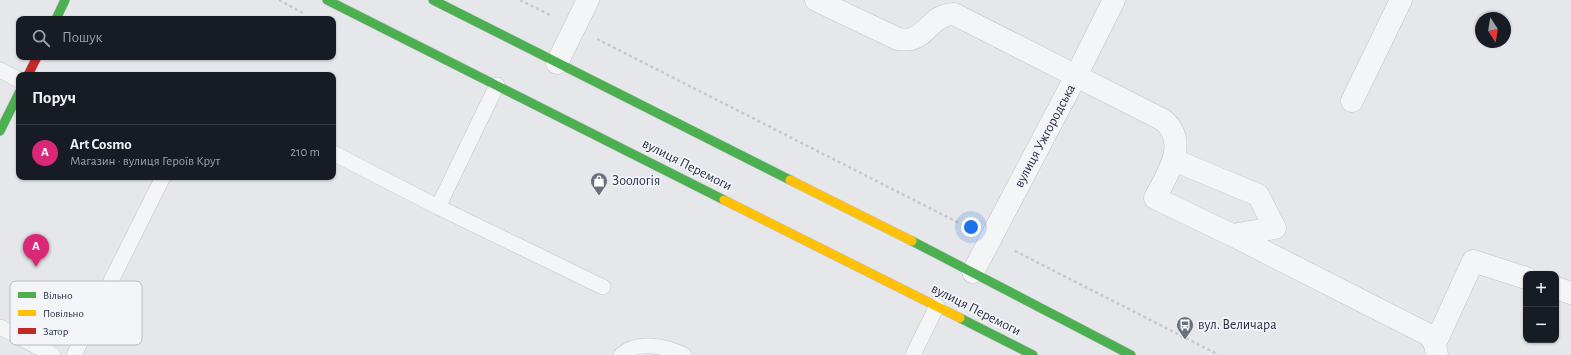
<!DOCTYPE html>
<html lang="uk">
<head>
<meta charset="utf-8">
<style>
  :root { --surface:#171b24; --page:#242831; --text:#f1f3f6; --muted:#9ea1a6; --line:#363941; --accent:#db2777 }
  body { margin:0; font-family:"Alegreya Sans",sans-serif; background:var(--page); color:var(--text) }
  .controls { position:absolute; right:12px; bottom:12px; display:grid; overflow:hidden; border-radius:8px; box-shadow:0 1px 3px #0004 }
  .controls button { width:36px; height:36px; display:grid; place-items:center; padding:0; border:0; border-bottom:1px solid var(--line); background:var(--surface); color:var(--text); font:20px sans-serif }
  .compass { position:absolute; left:1475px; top:12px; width:36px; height:36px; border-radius:50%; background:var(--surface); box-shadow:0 1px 3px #0004; rotate:168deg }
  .you { position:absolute; left:971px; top:227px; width:14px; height:14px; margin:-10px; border:3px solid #fff; border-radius:50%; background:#1a73e8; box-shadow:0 0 0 6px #1a73e833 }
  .badge { display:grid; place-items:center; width:26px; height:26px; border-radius:50%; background:var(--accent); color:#fff; font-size:13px; font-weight:700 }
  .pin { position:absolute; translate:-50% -33px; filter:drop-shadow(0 1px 2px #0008) }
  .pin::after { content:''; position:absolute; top:21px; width:14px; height:12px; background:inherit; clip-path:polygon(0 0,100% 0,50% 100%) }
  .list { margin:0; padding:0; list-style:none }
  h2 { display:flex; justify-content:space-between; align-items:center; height:52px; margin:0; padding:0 16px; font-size:17px }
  h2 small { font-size:13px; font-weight:400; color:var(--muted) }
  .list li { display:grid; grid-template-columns:26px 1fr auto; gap:12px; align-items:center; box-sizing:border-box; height:56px; padding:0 16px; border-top:1px solid var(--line) }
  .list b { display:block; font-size:15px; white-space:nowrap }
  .list p { margin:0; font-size:13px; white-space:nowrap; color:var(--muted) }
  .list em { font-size:13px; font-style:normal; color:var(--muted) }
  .icon { flex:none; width:22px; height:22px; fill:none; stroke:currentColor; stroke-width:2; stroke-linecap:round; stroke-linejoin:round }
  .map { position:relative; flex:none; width:1571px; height:355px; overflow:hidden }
  .search { position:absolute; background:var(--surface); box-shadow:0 1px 3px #0004; left:16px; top:16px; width:320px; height:44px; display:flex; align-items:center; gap:10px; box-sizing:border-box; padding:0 14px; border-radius:8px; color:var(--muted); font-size:15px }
  .panel { position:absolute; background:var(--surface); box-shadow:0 1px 3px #0004; left:16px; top:72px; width:320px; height:108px; border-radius:8px }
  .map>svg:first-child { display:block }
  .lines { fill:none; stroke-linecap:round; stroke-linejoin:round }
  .lane-casing { stroke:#c2c3c8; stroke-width:16 }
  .street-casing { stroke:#c2c3c8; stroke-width:23 }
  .fast-casing { stroke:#c2c3c8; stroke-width:10 }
  .slow-casing { stroke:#c2c3c8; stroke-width:10 }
  .jam-casing { stroke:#c2c3c8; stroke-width:10 }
  .path { stroke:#c6c8cd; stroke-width:2.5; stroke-dasharray:3 3; stroke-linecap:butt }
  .lane { stroke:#f4f5f7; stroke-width:15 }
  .street { stroke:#f4f5f7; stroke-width:22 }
  .fast { stroke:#4caf50; stroke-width:9 }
  .slow { stroke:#ffc107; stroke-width:9 }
  .jam { stroke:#c62828; stroke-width:9 }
  .labels { text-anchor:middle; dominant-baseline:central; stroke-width:3.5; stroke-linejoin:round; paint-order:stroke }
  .street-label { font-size:14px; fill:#293046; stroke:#f3f5f9 }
  .poi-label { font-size:14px; fill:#293046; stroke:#f3f5f9; text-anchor:start }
  .key { fill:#f3f5f9; stroke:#b6bac3; stroke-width:1 }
  .key-label { font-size:11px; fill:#293046 }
</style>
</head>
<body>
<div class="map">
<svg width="1571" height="355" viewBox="0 0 1571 355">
  <rect width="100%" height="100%" fill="#e5e7ea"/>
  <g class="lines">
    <g class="lane-casing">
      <path id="lane" d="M 0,70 L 19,80
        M 333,153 L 438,207 L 497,85
        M 438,207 L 603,287
        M 0,327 L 53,355
        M 74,355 L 163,177
        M 621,355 C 638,340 665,346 684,355
        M 913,355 L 937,306"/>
    </g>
    <g class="street-casing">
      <path id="street" d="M 816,0 L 898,39 C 901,39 907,40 911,39 C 928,35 931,15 954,14 L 1163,120 C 1190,142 1167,175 1155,198 L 1232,235 L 1275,228 L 1258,195 L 1174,160
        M 557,63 L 588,0
        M 1352,101 L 1401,0
        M 1232,235 L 1429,335 L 1435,344 L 1437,355
        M 973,272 L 1076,76 L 1114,0
        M 1556,288 L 1571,293
        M 1435,344 L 1473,261 L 1526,278"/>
    </g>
    <g class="fast-casing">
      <path id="fast" d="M 327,0 L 724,200
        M 433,0 L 790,180
        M 56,19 L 65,0
        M 0,131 L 19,93
        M 912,241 L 1131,355
        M 960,318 L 1033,355"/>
    </g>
    <g class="slow-casing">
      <path id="slow" d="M 790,180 L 912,241
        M 724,200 L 960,318"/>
    </g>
    <g class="jam-casing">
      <path id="jam" d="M 28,75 L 37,57"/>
    </g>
    <path class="path" d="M 279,0 L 303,13
      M 520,0 L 550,15
      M 597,39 L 967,227
      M 1015,251 L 1219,355"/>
    <use href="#lane" class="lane"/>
    <use href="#street" class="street"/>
    <use href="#fast" class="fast"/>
    <use href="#slow" class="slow"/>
    <use href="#jam" class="jam"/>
  </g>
  <defs>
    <g id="shop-pin" transform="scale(0.9)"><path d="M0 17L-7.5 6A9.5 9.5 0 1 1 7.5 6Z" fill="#6b707f" stroke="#f3f5f9"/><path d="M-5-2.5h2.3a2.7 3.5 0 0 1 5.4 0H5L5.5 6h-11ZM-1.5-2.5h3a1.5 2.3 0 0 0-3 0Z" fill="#fff"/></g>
    <g id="bus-pin" transform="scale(0.9)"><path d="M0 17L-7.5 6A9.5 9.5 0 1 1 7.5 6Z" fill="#6b707f" stroke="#f3f5f9"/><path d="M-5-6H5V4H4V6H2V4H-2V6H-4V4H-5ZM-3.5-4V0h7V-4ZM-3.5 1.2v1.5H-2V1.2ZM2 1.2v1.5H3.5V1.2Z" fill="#fff"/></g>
  </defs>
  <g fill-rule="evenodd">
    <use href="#shop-pin" x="599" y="181"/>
    <use href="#bus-pin" x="1185" y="325"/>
  </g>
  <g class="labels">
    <g class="street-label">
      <text transform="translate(1045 136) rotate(-62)">вулиця Ужгородська</text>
      <text transform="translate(687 165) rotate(27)">вулиця Перемоги</text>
      <text transform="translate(976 310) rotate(27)">вулиця Перемоги</text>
    </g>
    <g class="poi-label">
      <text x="612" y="181">Зоологія</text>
      <text x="1198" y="325">вул. Величара</text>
    </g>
  </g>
  <rect x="10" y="281" width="132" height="64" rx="6" class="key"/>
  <rect x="18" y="292" width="18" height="6" fill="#4caf50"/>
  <rect x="18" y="310" width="18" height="6" fill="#ffc107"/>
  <rect x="18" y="328" width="18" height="6" fill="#c62828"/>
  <g class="key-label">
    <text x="43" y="299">Вільно</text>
    <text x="43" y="317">Повільно</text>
    <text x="43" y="335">Затор</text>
  </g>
</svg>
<div class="controls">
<button>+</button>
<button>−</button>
</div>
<svg class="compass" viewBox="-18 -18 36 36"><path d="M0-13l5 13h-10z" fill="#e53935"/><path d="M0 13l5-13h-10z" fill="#9ea1a6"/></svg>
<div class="you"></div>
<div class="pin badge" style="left:36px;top:267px">A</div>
<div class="search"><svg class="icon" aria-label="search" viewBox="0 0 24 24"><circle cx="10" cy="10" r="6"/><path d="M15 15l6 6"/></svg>Пошук</div>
<section class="panel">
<h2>Поруч<small></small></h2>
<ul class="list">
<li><span class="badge">A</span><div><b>Art Cosmo</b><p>Магазин · вулиця Героїв Крут</p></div><em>210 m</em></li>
</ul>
</section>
</div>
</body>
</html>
